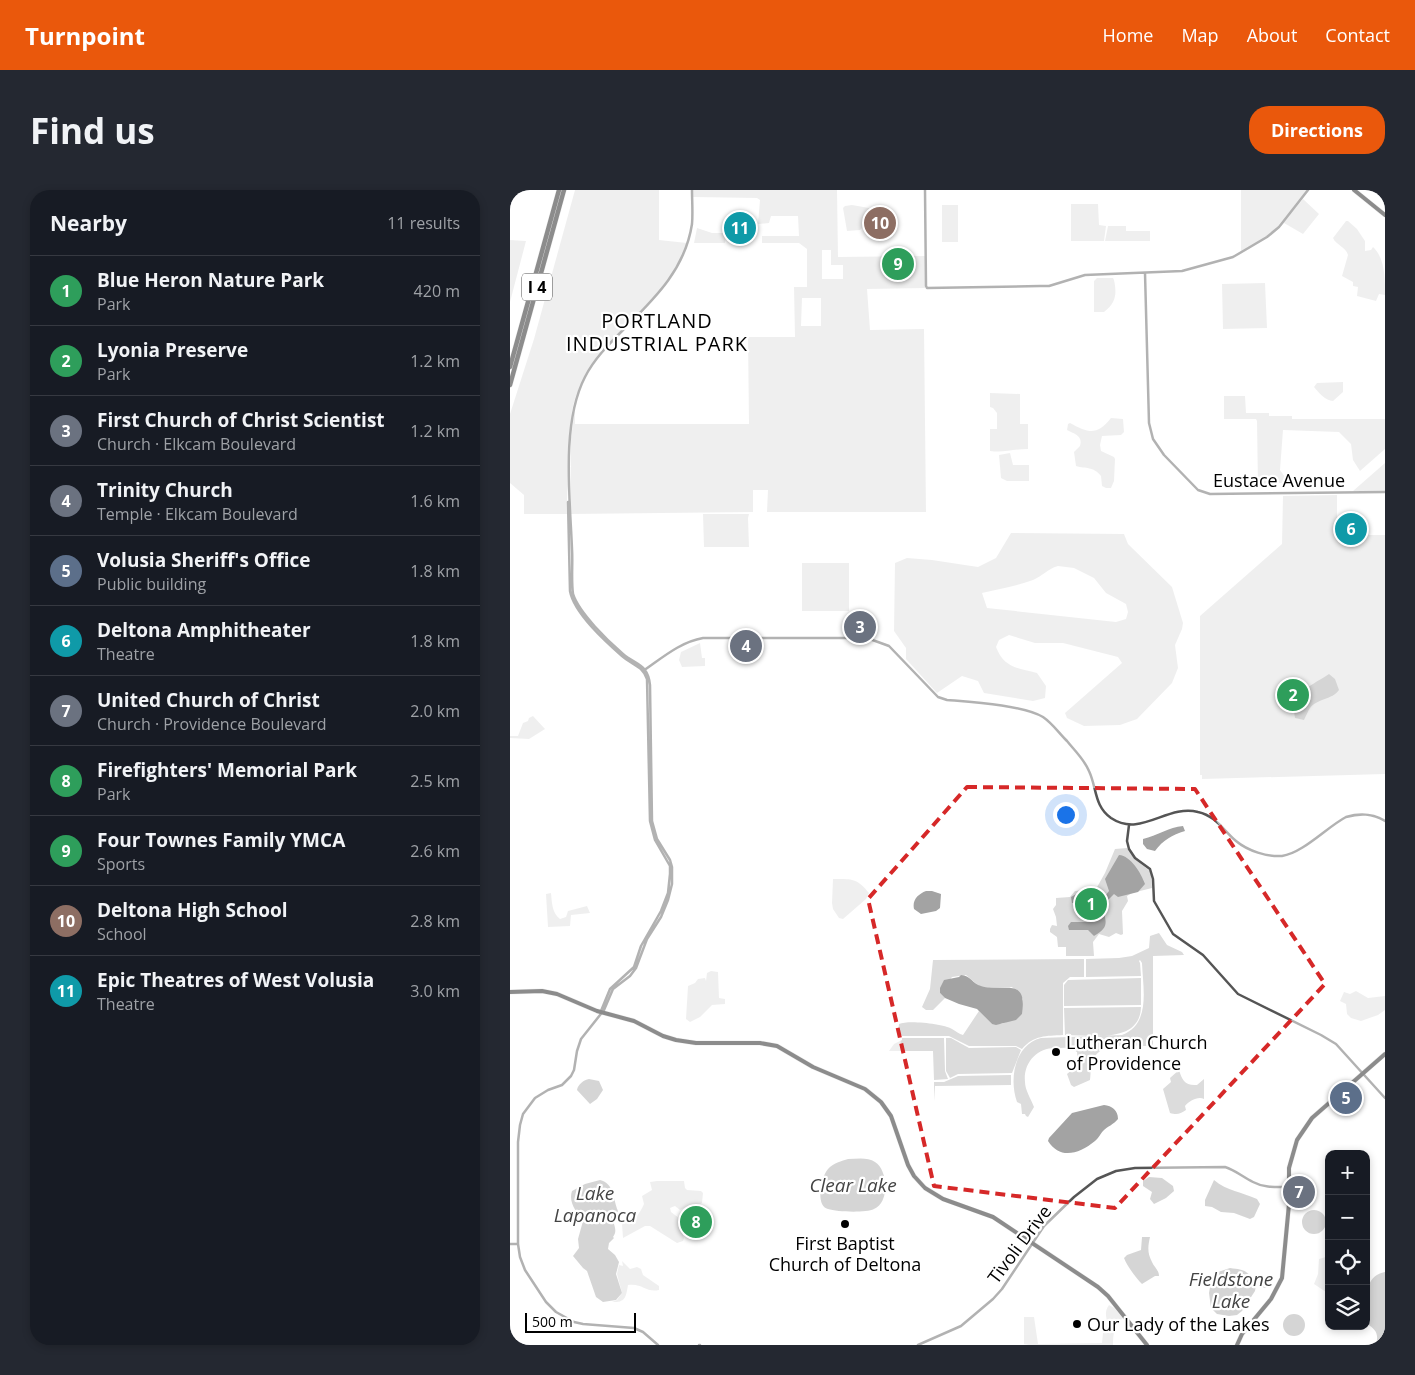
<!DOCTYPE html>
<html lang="en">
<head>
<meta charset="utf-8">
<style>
  :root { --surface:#171b24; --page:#242831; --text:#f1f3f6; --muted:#9ea1a6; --line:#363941; --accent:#ea580c }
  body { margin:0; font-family:"Open Sans",sans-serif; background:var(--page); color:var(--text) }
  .controls { position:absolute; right:15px; bottom:15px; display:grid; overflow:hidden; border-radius:10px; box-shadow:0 2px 8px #0003 }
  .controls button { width:45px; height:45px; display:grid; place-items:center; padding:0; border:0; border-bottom:1px solid var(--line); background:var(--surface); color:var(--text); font:25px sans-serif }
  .scale { position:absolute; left:15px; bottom:12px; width:111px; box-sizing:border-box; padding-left:5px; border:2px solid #000; border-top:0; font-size:14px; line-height:18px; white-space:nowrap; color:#000; -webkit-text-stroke:4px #fff; paint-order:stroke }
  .you { position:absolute; left:555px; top:624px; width:18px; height:18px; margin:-12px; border:4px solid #fff; border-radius:50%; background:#1a73e8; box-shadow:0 0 0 8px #1a73e833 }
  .badge { display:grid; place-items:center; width:32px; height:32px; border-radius:50%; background:var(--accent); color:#fff; font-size:16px; font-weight:700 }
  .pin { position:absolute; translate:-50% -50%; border:2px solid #fff; box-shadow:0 1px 5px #0006 }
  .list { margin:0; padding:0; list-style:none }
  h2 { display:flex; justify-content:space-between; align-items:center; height:65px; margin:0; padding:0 20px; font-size:21px }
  h2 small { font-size:16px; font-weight:400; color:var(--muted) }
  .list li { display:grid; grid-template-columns:32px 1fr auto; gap:15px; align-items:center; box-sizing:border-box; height:70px; padding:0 20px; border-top:1px solid var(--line) }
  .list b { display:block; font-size:19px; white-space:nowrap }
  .list p { margin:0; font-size:16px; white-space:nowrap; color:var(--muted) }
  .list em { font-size:16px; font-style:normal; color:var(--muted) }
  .icon { flex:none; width:28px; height:28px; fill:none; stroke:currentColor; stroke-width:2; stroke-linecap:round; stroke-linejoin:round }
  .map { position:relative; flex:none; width:875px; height:1155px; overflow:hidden; border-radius:20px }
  header { display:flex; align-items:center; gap:30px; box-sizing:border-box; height:70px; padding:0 25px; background:var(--accent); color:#fff }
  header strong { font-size:24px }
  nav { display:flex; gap:28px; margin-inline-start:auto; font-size:18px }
  .intro { display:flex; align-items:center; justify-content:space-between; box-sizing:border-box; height:120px; padding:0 30px }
  h1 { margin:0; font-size:35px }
  .button { padding:12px 22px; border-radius:20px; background:var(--accent); color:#fff; font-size:18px; font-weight:700 }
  main { display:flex; gap:30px; padding:0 30px }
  aside { flex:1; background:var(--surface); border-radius:20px; box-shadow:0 2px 8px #0003 }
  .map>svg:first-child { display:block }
  .green { fill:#dcdcdc; fill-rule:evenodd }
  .water { fill:#a3a3a3 }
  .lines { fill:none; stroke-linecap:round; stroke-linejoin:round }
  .major-casing { stroke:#dbdbdb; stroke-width:5 }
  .highway-casing { stroke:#dbdbdb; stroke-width:5.5 }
  .minor { stroke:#555; stroke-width:2.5 }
  .major { stroke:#000; stroke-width:4 }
  .highway { stroke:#000; stroke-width:4.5 }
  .marked { fill:none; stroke:#d62828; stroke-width:4; stroke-dasharray:10 6; stroke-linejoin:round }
  .poi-dot { fill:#000; stroke:#fff; stroke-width:2 }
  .labels { text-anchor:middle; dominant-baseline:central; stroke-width:4.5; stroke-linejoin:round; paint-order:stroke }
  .shield { fill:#fff; stroke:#4c4c4c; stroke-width:1 }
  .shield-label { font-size:16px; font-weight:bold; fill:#000 }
  .street-label { font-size:18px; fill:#000; stroke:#fff }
  .poi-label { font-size:18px; fill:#000; stroke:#fff; text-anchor:start }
  .water-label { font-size:19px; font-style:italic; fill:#444; stroke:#fff }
  .quarter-label { font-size:20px; letter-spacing:1px; fill:#000; stroke:#fff }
</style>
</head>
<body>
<header>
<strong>Turnpoint</strong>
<nav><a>Home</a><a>Map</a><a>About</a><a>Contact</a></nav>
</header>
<div class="intro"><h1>Find us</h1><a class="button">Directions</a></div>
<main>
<aside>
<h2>Nearby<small>11 results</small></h2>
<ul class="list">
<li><span class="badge" style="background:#2e9e5b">1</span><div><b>Blue Heron Nature Park</b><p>Park</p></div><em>420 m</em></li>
<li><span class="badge" style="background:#2e9e5b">2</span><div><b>Lyonia Preserve</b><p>Park</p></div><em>1.2 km</em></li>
<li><span class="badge" style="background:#6b7280">3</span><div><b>First Church of Christ Scientist</b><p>Church · Elkcam Boulevard</p></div><em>1.2 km</em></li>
<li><span class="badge" style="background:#6b7280">4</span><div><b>Trinity Church</b><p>Temple · Elkcam Boulevard</p></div><em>1.6 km</em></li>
<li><span class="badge" style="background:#5c6f8a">5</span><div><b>Volusia Sheriff's Office</b><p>Public building</p></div><em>1.8 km</em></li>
<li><span class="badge" style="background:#0f9aa8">6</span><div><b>Deltona Amphitheater</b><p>Theatre</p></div><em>1.8 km</em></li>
<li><span class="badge" style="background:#6b7280">7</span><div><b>United Church of Christ</b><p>Church · Providence Boulevard</p></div><em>2.0 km</em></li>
<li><span class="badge" style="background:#2e9e5b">8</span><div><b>Firefighters' Memorial Park</b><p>Park</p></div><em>2.5 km</em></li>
<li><span class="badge" style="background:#2e9e5b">9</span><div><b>Four Townes Family YMCA</b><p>Sports</p></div><em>2.6 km</em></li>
<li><span class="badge" style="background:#8d6e63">10</span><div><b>Deltona High School</b><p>School</p></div><em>2.8 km</em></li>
<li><span class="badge" style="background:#0f9aa8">11</span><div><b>Epic Theatres of West Volusia</b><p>Theatre</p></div><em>3.0 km</em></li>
</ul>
</aside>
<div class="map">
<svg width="875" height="1155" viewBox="0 0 875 1155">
  <rect width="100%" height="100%" fill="#fff"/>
  <path class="green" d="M 65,0 L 149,0 L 149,50 L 177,53 C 168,85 142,109 119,132 C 94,158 69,184 62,221 C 60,237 60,254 60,270 C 59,288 56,306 57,324 L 14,324 L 14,305 L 0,293 L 0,224 L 24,149 Z
    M 183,0 L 327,0 L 328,67 L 415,66 L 415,98 L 357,99 L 360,140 L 414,139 L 416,322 L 257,322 L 258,300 L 243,300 L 243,322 L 61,324 L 61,248 L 65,217 L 65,234 L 239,234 L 238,147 L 285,147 L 284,97 L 297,97 L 297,59 L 289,53 L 252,53 L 252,46 L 289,46 L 288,26 L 261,26 L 259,33 L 248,34 L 250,10 L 247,8 L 183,7 ZM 312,60 L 321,60 L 321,75 L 333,75 L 333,89 L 312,89 ZM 292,108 L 311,108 L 311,136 L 291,136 Z
    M 731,0 L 797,0 L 768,36 L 756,47 L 731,61 Z
    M 793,9 L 809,24 L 793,44 L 774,33 L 758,48 L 769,37 Z
    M 561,14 L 588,14 L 589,35 L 596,36 L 594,51 L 561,51 Z
    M 342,15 L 359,18 L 358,32 L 350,40 L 337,41 L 333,18 L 335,16 Z
    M 432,15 L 448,15 L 448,52 L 432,52 Z
    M 836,31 L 838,31 L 847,39 L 855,51 L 855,61 L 861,60 L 863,57 C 875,68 875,88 875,105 L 869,104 L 866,111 L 847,106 L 848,97 L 843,96 L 843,92 L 832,86 L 838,65 C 836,57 826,55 823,48 Z
    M 598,36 L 616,36 L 616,41 L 640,41 L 640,51 L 595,51 Z
    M 187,38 L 202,43 L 216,43 L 215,53 L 184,53 Z
    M 0,50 L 16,51 L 0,112 Z
    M 587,88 L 603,88 L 604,90 C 607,104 606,113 594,122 L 584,122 L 584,91 Z
    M 755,93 L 757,138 L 713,139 L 712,94 Z
    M 833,192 L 833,202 L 823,211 C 816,211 808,202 804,197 L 807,193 Z
    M 480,203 L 510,204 L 510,234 L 518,234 L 518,259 C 504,259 494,263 480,261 L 480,239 L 487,239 L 487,223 L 483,218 L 480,217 Z
    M 714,206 L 735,206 L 736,223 L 759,223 L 759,226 L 782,226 L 782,229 L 875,229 L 875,259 L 850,281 L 843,270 L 841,254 L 829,242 L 773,240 L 770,280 L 779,293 L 770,293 L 748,298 L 747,231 L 746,229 L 714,229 Z
    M 601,228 L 613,229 L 614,242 L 611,245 L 592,246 L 590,255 L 591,261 L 604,267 L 605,269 L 604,291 L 601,298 L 596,298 L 592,296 L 591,286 C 583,276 576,279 566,276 L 564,262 L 570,256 C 573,246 565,244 557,240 L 558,234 L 560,233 C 580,244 587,245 601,228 Z
    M 500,263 L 503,275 L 519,275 L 519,291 L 497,291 L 491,288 L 489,265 Z
    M 875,273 L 875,301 L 843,301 Z
    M 827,305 L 827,345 L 875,345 L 875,584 L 692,589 L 692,585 L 690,585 L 690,426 L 772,354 L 773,306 Z
    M 193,324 L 239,324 L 238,328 L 239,357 L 194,357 Z
    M 501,343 L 614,344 L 618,354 L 662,397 L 673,433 L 672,439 L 665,455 L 668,478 L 662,493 L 627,529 L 610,535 L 574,536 L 557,528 L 555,523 L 612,473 L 608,467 L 553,453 L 525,453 L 499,445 L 489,450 L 486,457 C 494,478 508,478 527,483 L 536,496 L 535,508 L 523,511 L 474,503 L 468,491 L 452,486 L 427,503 L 396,469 L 396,458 L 384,441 L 385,373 L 397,368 L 422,370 L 468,377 L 486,368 ZM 548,376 L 564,378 L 584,388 L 596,403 L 616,414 L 618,422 L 616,429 L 606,432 L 477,418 L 472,403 C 489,399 507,396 523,390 C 533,386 537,379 548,376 Z
    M 292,373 L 339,373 L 339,421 L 292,421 Z
    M 190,453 L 192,468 L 195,468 L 195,476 L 172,477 L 169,470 L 171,462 Z
    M 23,526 L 35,539 L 19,549 L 0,548 L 0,546 L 8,546 L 13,533 L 18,531 L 19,528 Z
    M 617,658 L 625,669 L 641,682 L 642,698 L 622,703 L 617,706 L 618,711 L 612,721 L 613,744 L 611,745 L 606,743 L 599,747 L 589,744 L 583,752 L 584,766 L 556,766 L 556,757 L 548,757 L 547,747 L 540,742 L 540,739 L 542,735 L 547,736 L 546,727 L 543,719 L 546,715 L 546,708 L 560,707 L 565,701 L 586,699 L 595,683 L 605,659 Z
    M 323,689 C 342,689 347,688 359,703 L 356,709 L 333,729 L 329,728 L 323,719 L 322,713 Z
    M 41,703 C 42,713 42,723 50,729 L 56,727 L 58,721 L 77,716 L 80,723 L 61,725 L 60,736 L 38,737 L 36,704 Z
    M 649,743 L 657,755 L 672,762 L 674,765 L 643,766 L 643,856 C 626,857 591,850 583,870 C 580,877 581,883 580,890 L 564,897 L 561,895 L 557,884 L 568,875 L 567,862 C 560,856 553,858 545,858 C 527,858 513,873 515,892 C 515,900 521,909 524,917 L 518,927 L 516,926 L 515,924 L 512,924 L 511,914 L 507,912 C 499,890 504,855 531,848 L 612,845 C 641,834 633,799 632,773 L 630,770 L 629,771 L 630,773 L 631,786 L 576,787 L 576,769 L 609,768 L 622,766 L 639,758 L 640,746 Z
    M 574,769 L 574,787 L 560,787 L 553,793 L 553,845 C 536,846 524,845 512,859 L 506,856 L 459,856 L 439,846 L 392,846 L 388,841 L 389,834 C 399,830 433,834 442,839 C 446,841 449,844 453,845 L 469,821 L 482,834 L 492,834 L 512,824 L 513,809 L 502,797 L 479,798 L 469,796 L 456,785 L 442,787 L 430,803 L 435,808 L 423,820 L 416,820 L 412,817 L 420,799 L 423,770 Z
    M 201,781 L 208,782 L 209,808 L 215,809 L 215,814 L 202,815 L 190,827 L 180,832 L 176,829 L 178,796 L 185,793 L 188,789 L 195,788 L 196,791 L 197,783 Z
    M 631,788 L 631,815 L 554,816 L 554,795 L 558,790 Z
    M 846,801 L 858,808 L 875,806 L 875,820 L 868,825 L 851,831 L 841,828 L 837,824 L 836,814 L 830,811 L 834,802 L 840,804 Z
    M 631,817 C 630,854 581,845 555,845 L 554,818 Z
    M 392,848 L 434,848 L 435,881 L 438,889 L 424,890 L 423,861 L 379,861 L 384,854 L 392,850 Z
    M 436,848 L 441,848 L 459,858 L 506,857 L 511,860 L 502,883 L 448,884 L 440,888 L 436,881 Z
    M 669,880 C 672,890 675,896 687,895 L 694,889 L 694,909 C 688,906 679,911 675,916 L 676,920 C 670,924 667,925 660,923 L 653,899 L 661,892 L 660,888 Z
    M 501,885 L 501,895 L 425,896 L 424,911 L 424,892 L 434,892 L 448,886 Z
    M 147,991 L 174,991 L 175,998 L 177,1000 L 191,1001 L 193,1003 L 192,1013 C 187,1017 181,1015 176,1017 C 174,1018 172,1019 170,1020 L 165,1016 L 160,1018 L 161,1022 L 169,1028 L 169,1034 L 174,1048 L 173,1051 L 167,1053 L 140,1036 L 135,1036 L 113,1048 L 112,1034 C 124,1032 129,1025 134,1014 L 132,1006 L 142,1000 L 140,992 Z
    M 179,1019 L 184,1022 L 191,1020 L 194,1021 L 193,1031 L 188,1044 L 186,1042 L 175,1026 L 176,1021 Z
    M 819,1066 L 819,1104 L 804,1094 L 808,1084 L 809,1069 Z
    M 112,1071 L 120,1079 L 127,1077 L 131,1079 L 133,1085 L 149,1096 L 149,1100 C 136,1103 133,1093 118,1095 C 116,1106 116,1113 102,1112 L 107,1110 L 112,1103 L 107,1084 L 109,1075 L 113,1076 Z
    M 599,1115 L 606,1119 L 613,1128 C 604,1135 603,1145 603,1155 L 513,1155 L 519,1154 L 514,1154 L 514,1127 L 524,1127 L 528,1154 L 592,1153 L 593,1143 L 600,1143 C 599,1133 592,1124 599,1115 Z"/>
  <path class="water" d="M 819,484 L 825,489 L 829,500 C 822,510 808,508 800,518 C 798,521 796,526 794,530 L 785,528 C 780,503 801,496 819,484 Z
    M 673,636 L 675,641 C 662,645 653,650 645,661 L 637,659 L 633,654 L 633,649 C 647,646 659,637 673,636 Z
    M 609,665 C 621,666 631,683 635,694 L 628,702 L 608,707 L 604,704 L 593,715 C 594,730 602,736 584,746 L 578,740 L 559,740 L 558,736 L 561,732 L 584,732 L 587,727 L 587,715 L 582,713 L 562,713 L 561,707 L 572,701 L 582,701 L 584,706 L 591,711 L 599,701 L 595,689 Z
    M 416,701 L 422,701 L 431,704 L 430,718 L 426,721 L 411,724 L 404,719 C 402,710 408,704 416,701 Z
    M 451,785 C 460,785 463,794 471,796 C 492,803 518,785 512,824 L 506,830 L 486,835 L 482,834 L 467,819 L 449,814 L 435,808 L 430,803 L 430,798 L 434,790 L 449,787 Z
    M 79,889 L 89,891 L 93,900 L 87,909 L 80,914 L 67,900 C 68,894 74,890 79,889 Z
    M 594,915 C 602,916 608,920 608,929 C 603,935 598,936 593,941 C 590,944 589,948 585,951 C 569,964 550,970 538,951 L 539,948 L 562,923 Z
    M 338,969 C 347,969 358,967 365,972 C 378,980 380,1012 364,1019 C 356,1023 327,1022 318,1019 C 305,1016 311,987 318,979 C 323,973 332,971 338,969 Z
    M 639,987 L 652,988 L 663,996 L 664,1001 L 656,1008 L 644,1014 L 640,1009 L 642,1002 L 633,996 L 633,991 Z
    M 90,990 C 104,993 103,1009 108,1021 L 103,1031 C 105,1037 107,1042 103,1047 L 104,1048 L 99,1053 L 98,1059 L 105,1065 L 109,1072 L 106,1084 L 112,1103 L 106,1110 L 93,1112 L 86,1107 L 77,1081 L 73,1078 L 63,1066 L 69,1058 L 68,1049 L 73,1031 C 67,1022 58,1013 62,1001 L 75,994 Z
    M 704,990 C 717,1001 732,1002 747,1009 L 750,1014 L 744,1027 L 740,1029 L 724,1023 L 711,1022 L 702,1017 L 695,1016 L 695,1010 Z
    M792 1032a12 12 0 1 1 24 0a12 12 0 1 1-24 0Z
    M 632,1047 L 640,1047 C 638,1056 637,1063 642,1072 C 644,1077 649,1080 649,1086 L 645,1086 L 632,1094 C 626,1088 617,1076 614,1068 L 617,1065 L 631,1060 Z
    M 720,1078 C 734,1080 735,1079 745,1091 L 753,1090 L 760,1091 L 760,1097 L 755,1098 L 746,1095 L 745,1101 L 732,1121 L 727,1125 L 719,1126 L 707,1124 L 701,1118 L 699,1103 L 700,1097 L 708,1082 Z
    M 875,1082 L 875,1155 L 866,1155 C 869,1143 866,1140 856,1133 C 856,1115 852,1086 875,1082 Z
    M773 1135a11 11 0 1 1 22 0a11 11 0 1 1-22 0Z"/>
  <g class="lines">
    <g class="major-casing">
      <path id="major" d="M 844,0 L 875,25
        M 0,802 L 32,801 L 47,804 L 87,821 L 124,831 L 153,846 L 166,850 L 186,853 L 250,853 L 267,856 L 303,877 L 355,899 L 371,912 L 381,926 L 398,975 L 404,986 L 415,998 L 433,1009 L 483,1027 L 588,1097 L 598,1106 L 637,1155
        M 727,1155 L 732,1144 L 761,1109 L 772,1088 L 779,1014 L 779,978 L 787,950 L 802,928 L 875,864"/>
    </g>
    <g class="highway-casing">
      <path id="highway" d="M 0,177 L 49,0
        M 0,195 L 54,0"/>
    </g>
    <path class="minor" d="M 415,0 L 416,96 L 417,98 L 530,96 L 539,96 L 575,85 L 672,81 L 723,67 L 757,47 L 769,37 L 798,0
      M 635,83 L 639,233 L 643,249 L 654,265 L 688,300 L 700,304 L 875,302
      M 58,312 L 60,401 C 64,423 95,451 112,466 C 122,475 132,475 137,489 L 140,631 L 145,650 L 160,676 L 160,684 L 158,703 L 151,721 L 131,756 L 124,777 L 100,799 L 91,821
      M 133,481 C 152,468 170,452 193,448 L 357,448 L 379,456 L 428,507 L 437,510 C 461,512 513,515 533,527 C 542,533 549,543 557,551 C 565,561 574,569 579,581 C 587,598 584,616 601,628 C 631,648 657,614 688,622 C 706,626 713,640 726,651 C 738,661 757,667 772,666 C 793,663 817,637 836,627 C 850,623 862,623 875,631
      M 619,635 L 617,651 L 619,659 L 625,668 L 640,679 L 643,689 L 644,711 L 663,744 L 693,765 L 728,804 L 811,845 L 826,854 L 875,908
      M 0,1054 L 8,1054
      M 148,1155 L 133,1142 L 124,1138 L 73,1134 L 64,1132 L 46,1122 L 36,1112 L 15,1080 L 10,1067 L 8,1054 L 8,952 L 10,935 L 13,924 L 25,908 L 38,900 L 52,895 L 61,886 L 64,880 L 67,861 L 71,849 L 94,820 L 103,799 L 120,786 L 126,778 L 137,749 L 151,727 L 158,710 L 162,694 L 162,677 L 160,670 L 147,649 L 142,631 L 140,495 C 138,474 126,475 113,464 C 98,451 69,423 63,404 C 61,389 63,374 62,359 C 60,308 51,233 75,187 C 84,169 99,154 113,140 C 144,109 175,80 182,34 C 183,23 182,11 182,0
      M 189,1155 L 190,1155
      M 408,1155 L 451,1136 L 483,1109 L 492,1099 L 534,1036 L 564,1007 L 587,989 L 606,981 L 625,978 L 715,977 C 725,980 733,987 743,992 C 754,998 766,997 778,997"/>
    <use href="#major" class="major"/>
    <use href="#highway" class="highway"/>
  </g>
  <path d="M0 0H875V1155H0ZM 457,597 L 685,599 L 815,794 L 605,1018 L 424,996 L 358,709 Z" fill="#fff" fill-opacity=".55" fill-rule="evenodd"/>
  <path class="marked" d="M 457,597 L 685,599 L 815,794 L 605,1018 L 424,996 L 358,709 Z"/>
  <g class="poi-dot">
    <circle cx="546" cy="862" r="5"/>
    <circle cx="335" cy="1034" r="5"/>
    <circle cx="567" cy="1134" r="5"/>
  </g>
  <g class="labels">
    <rect class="shield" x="12" y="83.5" width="30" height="27" rx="4"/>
    <g class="shield-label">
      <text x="27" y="97">I 4</text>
    </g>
    <g class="street-label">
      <text x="769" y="290">Eustace Avenue</text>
      <text transform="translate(509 1054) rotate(-53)">Tivoli Drive</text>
    </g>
    <g class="poi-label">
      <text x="556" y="852">Lutheran Church<tspan x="556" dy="21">of Providence</tspan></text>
      <text x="335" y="1053" text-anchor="middle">First Baptist<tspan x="335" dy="21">Church of Deltona</tspan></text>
      <text x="577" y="1134">Our Lady of the Lakes</text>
    </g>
    <g class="water-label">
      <text x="343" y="995">Clear Lake</text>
      <text x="85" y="1003">Lake<tspan x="85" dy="22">Lapanoca</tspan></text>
      <text x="721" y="1089">Fieldstone<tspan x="721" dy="22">Lake</tspan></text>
    </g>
    <g class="quarter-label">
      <text x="147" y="130">PORTLAND<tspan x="147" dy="23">INDUSTRIAL PARK</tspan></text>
    </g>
  </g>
</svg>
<div class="controls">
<button>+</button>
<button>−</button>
<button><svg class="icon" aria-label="locate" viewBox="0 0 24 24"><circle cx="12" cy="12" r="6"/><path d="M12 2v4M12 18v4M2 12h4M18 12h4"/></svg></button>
<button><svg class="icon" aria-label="layers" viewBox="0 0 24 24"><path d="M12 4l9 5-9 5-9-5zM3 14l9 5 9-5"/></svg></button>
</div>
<div class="scale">500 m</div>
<div class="you"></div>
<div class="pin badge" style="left:581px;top:714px;background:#2e9e5b">1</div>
<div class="pin badge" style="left:783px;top:505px;background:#2e9e5b">2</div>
<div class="pin badge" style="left:350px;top:437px;background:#6b7280">3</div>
<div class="pin badge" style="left:236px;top:456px;background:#6b7280">4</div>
<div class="pin badge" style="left:836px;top:908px;background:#5c6f8a">5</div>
<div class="pin badge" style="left:841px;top:339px;background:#0f9aa8">6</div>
<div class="pin badge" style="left:789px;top:1002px;background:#6b7280">7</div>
<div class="pin badge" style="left:186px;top:1032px;background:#2e9e5b">8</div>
<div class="pin badge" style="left:388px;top:74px;background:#2e9e5b">9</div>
<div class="pin badge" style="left:370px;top:33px;background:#8d6e63">10</div>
<div class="pin badge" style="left:230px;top:38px;background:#0f9aa8">11</div>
</div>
</main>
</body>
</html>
